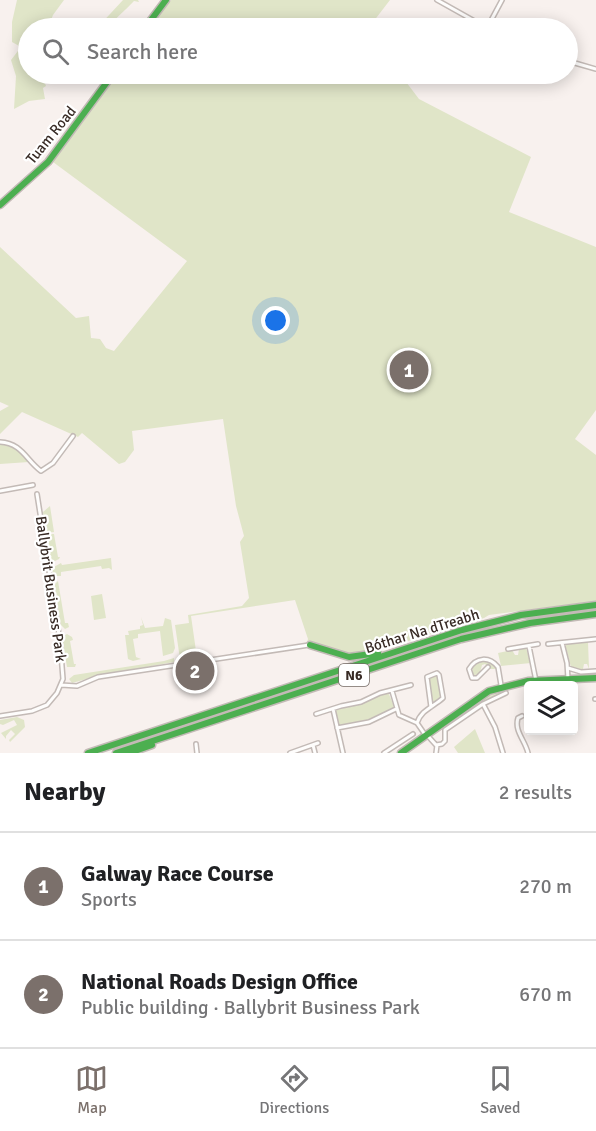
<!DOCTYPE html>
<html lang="en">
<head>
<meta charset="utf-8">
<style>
  :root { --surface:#fff; --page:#f2f2f2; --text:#202124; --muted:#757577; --line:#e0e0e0; --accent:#7b706b }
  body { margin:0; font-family:Signika,sans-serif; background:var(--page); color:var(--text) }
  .controls { position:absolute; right:18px; bottom:18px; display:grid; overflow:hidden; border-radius:6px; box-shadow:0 3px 15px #0003 }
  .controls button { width:54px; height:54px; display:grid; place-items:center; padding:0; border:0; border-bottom:2px solid var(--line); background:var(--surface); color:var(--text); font:30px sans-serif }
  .you { position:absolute; left:276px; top:321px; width:21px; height:21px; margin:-15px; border:4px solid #fff; border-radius:50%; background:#1a73e8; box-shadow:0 0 0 9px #1a73e833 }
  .badge { display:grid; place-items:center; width:39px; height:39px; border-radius:50%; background:var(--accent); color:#fff; font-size:20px; font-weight:700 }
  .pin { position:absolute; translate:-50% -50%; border:3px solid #fff; box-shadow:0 2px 6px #0006 }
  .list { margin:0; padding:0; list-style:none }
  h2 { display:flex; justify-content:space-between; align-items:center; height:78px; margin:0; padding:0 24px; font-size:26px }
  h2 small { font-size:20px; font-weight:400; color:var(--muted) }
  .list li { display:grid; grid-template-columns:39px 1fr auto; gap:18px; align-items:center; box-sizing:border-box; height:108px; padding:0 24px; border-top:2px solid var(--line) }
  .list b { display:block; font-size:22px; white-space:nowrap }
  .list p { margin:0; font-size:20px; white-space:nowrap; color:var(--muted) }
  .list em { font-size:20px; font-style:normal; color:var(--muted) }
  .icon { flex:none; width:33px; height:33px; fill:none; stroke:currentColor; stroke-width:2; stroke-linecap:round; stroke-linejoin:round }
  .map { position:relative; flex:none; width:596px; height:753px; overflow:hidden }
  .search { position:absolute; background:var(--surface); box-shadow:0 3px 15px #0003; left:18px; right:18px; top:18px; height:66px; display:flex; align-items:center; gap:15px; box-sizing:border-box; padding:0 21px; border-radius:33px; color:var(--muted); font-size:22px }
  .sheet { height:294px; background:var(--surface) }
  nav { display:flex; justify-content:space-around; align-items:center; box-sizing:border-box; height:84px; border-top:2px solid var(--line); background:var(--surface); font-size:16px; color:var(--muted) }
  nav a { display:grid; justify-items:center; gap:3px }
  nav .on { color:var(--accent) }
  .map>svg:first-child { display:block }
  .green { fill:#e0e5c8 }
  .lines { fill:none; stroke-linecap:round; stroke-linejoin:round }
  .street-casing { stroke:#c3bab6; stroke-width:6 }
  .fast-casing { stroke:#c3bab6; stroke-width:9 }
  .street { stroke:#fefdfc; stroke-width:3 }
  .fast { stroke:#4caf50; stroke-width:6 }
  .labels { text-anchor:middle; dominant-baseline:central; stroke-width:4.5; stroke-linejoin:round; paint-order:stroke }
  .shield { fill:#fff; stroke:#746b66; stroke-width:1.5 }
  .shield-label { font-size:14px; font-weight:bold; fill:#382b25 }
  .street-label { font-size:15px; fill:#382b25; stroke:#fff }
</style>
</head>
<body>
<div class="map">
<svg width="596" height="753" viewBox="0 0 596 753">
  <rect width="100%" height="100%" fill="#f8f1ee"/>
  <path class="green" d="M 17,0 L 64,0 L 53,15 L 48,28 L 28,28 L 28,74 L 42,75 L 46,86 L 43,88 L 45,99 L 29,101 L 14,109 L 16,76 L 11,60 L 21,47 L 12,42 L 12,22 Z
    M 123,0 L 138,0 L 139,2 L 134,1 C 125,11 115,18 108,28 L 97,28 Z
    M 171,0 L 390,0 L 370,26 L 370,28 L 150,28 Z
    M 118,74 L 400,74 L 419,99 L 531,157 L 509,212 L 596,247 L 596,410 L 575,439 L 596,455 L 596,601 L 489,615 L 484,618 L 395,645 L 353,655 L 307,642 L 308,639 L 295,600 L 191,616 L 197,658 L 185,660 L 180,659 L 175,625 L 189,623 L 188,615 L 242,606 L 249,598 L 240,542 L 244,536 L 236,506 L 223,419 L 132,431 L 134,450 L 125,462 L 119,464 L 82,433 L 78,437 L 22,412 L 0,434 L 0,411 L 9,406 L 0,402 L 0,247 L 76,318 L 89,316 L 91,338 L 100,339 L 106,348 L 114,351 L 187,261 L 53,162 Z
    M 0,444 C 14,445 22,450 29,462 L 0,464 Z
    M 50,506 L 54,532 L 46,533 L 43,512 Z
    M 47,534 L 54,534 L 58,557 L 60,557 L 59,559 L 51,563 Z
    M 111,558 L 112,570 L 109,568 L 102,569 L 101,566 L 61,572 L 61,576 L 53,576 L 52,568 L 61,563 L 62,565 Z
    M 58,581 L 65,623 L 68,623 L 69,627 L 65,629 L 61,625 L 54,585 Z
    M 102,594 L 106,618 L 94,620 L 91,596 Z
    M 141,617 L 145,628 L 163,626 L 165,618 L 171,620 L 175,648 L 173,653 L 163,656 L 160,631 L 138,634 L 138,638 L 133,639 L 136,657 L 141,659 L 133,661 L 128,659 L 125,635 L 129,635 L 128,631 L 140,629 L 140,626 L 143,625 Z
    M 67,634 L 72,637 L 73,640 L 70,641 L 74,664 L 76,664 L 75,667 L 67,667 L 62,637 Z
    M 588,642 L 589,669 L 587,664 L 584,664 L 583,669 L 581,670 L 571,667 L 565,644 Z
    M 526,648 L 531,663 L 501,666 L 498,653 L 512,650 L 515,655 L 518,655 L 519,649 Z
    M 174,658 L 174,662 L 101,675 L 72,683 L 69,679 L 74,675 L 164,661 Z
    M 485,660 L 490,662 L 497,669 L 490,669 L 485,664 L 482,665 L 480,673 L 473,676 L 472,665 Z
    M 436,674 L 442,696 L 434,702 L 431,700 L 428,679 Z
    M 506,688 L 506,691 L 483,702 L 443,730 L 441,730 L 485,698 Z
    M 388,692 L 394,706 L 393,708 L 368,720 L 341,725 L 337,724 L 336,710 L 362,704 Z
    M 17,717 L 24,720 L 25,727 L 10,742 L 9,740 L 15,734 L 11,730 L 6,736 L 6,739 L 1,733 L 17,725 L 14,720 L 3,725 L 0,724 L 0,720 Z
    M 475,729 L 485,753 L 458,753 L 454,747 Z"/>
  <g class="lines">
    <g class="street-casing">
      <path id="street" d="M 437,0 L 487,28
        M 487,28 L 502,0
        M 568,61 L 596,69
        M 0,442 C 22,443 26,460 41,471 L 53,463 L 73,436
        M 0,491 L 33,485
        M 562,643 L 567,663 L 568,679
        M 548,644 L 596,639
        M 529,646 L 536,681
        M 508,649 L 538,644
        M 488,667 L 477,678 L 472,678 L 469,669 C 476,657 489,656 498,667 L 501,685
        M 568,668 L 581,672 L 596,671
        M 61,685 L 77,686 L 98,677 L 309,645
        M 392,691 L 399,715 L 417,723 L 426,736
        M 595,699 L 596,699
        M 483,704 L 495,727 L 503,753
        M 333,709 L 343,753
        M 316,714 L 341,706 L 361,702 L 380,693 L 411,685
        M 0,716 L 32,711 L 47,705 L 57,693 L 63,679 L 60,641 L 37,494
        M 522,716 L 518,718 C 514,731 525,740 528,753
        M 417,723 C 421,710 433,707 443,698 L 439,675 L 437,673 L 427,677 L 431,707
        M 337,728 L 369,722 L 396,709
        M 427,735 L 436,745 L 442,744 L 445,741 L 445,730 L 483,704 L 506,693
        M 196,744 L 197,753
        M 313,745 L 315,753
        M 290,753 L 318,743
        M 384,753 L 413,734
        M 436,753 L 437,745"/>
    </g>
    <g class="fast-casing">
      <path id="fast" d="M 145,28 L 166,0
        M 0,205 L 48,162 L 113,74
        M 310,645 L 349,657 L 378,653
        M 88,753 L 462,630 L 521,615 L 596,605
        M 116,753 L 461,639 L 530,623 L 596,614
        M 129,753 L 152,745
        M 401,753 L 489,691 L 528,681 L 596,678"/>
    </g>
    <use href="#street" class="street"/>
    <use href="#fast" class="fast"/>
  </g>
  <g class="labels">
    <rect class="shield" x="339" y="664" width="30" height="22" rx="4.5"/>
    <g class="shield-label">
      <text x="354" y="675">N6</text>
    </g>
    <g class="street-label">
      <text transform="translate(51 135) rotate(-51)">Tuam Road</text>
      <text transform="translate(51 589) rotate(82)">Ballybrit Business Park</text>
      <text transform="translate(422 631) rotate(-17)">Bóthar Na dTreabh</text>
    </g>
  </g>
</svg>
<div class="controls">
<button><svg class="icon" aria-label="layers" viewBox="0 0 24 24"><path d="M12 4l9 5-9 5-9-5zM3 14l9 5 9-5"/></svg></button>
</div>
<div class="you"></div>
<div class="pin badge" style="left:409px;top:370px">1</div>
<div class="pin badge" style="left:195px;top:671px">2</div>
<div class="search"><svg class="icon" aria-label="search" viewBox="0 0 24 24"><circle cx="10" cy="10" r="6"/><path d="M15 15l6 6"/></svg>Search here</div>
</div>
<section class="sheet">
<h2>Nearby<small>2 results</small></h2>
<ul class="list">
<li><span class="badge">1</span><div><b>Galway Race Course</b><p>Sports</p></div><em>270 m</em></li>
<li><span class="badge">2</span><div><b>National Roads Design Office</b><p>Public building · Ballybrit Business Park</p></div><em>670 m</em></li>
</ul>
</section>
<nav>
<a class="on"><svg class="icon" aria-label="map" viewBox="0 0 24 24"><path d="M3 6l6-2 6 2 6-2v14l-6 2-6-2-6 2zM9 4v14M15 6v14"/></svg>Map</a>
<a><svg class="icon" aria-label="directions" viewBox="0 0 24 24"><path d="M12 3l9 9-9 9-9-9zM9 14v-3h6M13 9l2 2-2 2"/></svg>Directions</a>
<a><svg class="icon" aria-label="saved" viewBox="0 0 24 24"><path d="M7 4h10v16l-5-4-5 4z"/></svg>Saved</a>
</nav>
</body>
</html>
